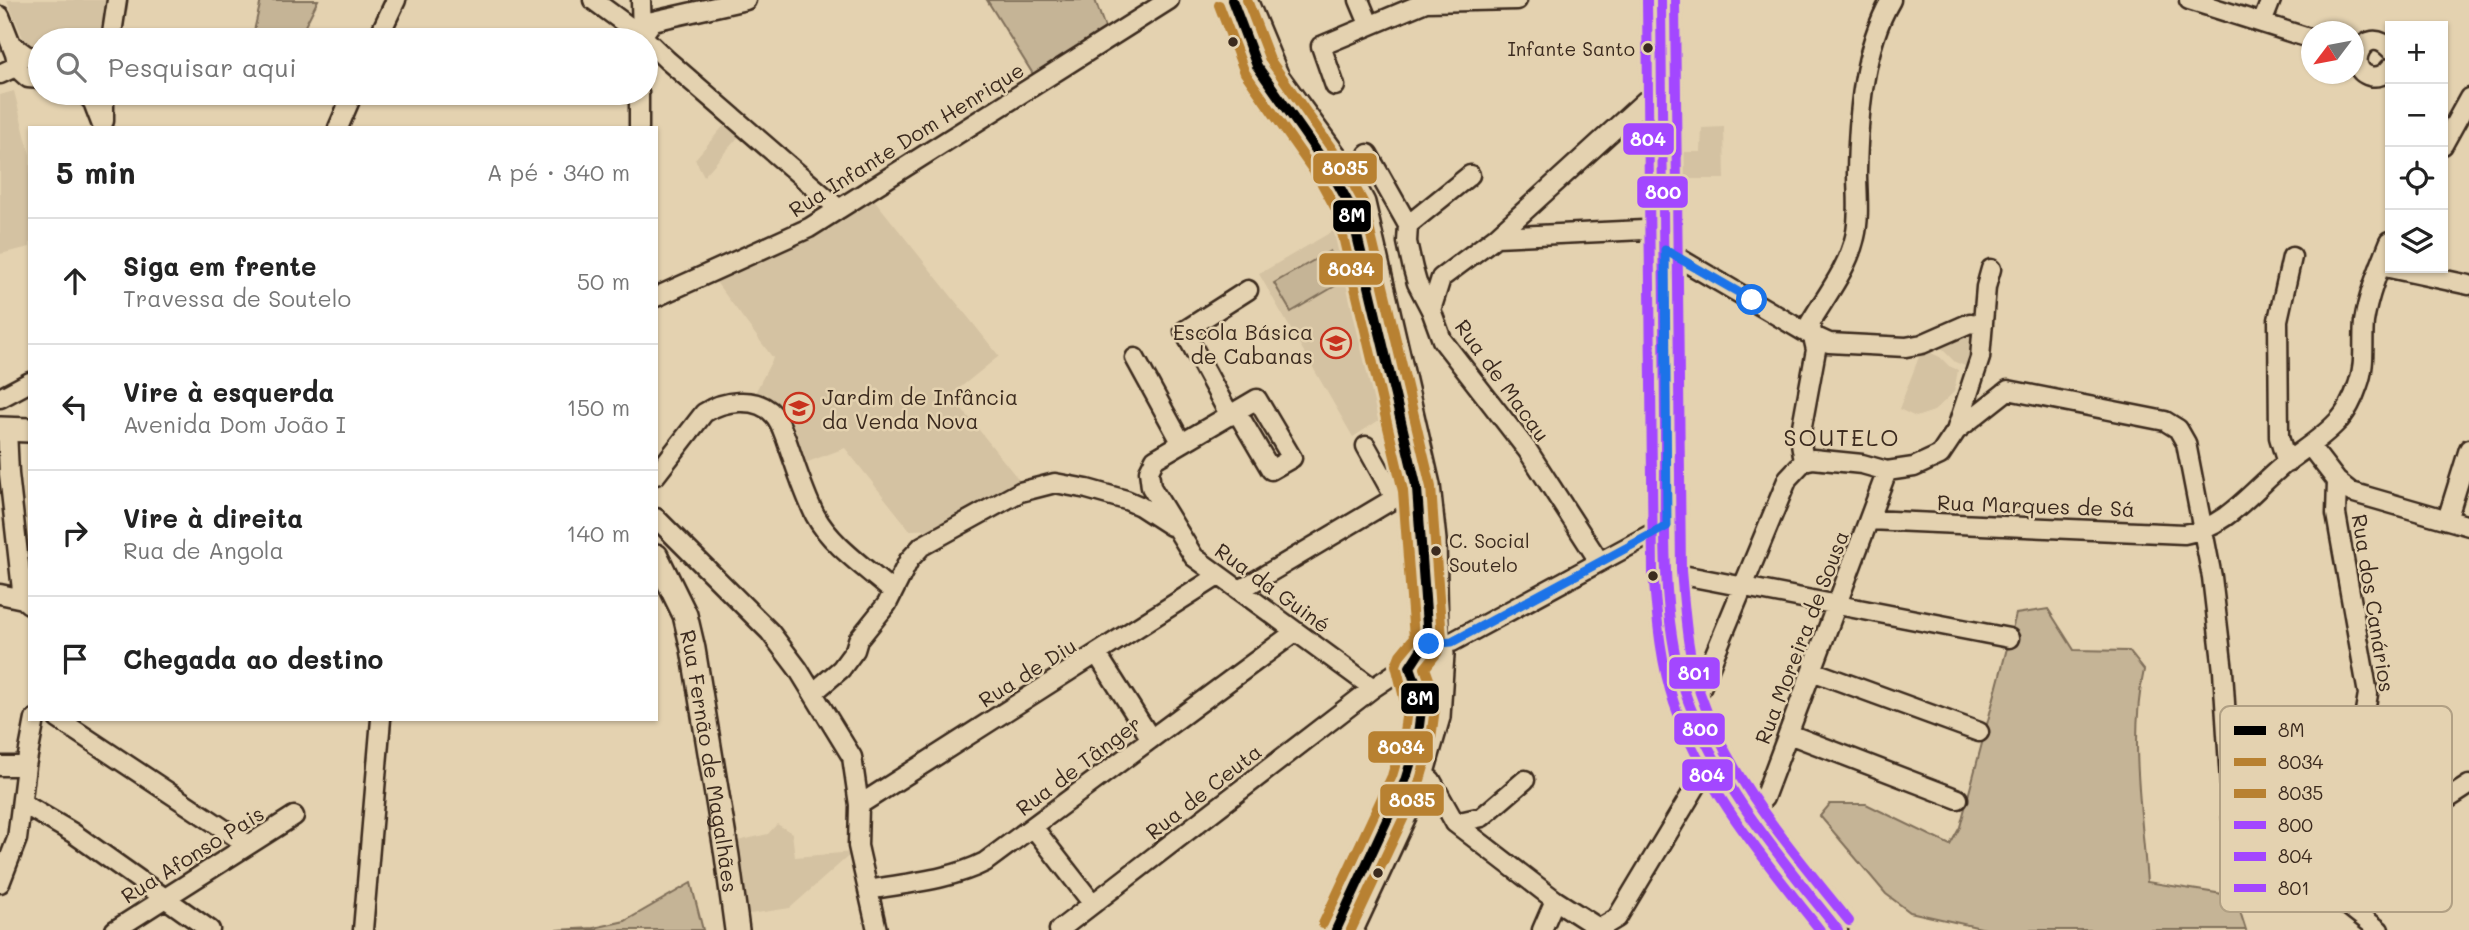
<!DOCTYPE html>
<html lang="pt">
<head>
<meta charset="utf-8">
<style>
  :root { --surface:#fff; --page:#f6f6f6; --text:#222; --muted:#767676; --line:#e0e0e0 }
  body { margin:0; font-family:Mali,sans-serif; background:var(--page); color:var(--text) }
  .controls { position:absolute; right:21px; top:21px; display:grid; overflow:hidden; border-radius:0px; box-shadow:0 2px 5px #0004 }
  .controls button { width:63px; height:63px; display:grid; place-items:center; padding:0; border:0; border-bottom:2px solid var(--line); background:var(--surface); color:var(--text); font:35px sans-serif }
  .compass { position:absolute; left:2301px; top:21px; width:63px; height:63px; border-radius:50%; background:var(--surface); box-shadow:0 2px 5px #0004; rotate:238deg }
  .stop { position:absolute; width:21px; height:21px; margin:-16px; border:5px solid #1a73e8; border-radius:50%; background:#fff }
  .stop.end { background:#1a73e8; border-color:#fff; box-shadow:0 2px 7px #0008 }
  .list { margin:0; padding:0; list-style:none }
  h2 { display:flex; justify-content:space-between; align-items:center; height:91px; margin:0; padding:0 28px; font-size:30px }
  h2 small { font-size:23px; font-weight:400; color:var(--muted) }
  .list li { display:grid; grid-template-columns:46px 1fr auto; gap:21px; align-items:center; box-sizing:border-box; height:126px; padding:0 28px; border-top:2px solid var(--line) }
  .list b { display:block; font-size:26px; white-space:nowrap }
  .list p { margin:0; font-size:23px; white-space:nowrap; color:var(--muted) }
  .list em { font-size:23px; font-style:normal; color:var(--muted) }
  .icon { flex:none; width:38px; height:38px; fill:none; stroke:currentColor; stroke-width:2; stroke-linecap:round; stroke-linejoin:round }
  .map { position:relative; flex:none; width:2469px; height:930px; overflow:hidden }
  .search { position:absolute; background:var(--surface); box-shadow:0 2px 5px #0004; left:28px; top:28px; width:630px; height:77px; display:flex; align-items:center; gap:18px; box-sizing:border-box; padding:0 24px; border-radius:38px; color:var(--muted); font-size:26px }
  .panel { position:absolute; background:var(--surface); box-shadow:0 2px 5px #0004; left:28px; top:126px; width:630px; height:595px; border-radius:0px }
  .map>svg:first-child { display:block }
  .built { fill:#d4c2a2 }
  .green { fill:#c5b496; stroke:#806f5a; stroke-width:2 }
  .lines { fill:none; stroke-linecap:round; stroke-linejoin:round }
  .minor-casing { stroke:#3b2a1e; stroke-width:23 }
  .major-casing { stroke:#3b2a1e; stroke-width:28 }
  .minor { stroke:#e4d2b0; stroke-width:18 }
  .major { stroke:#e4d2b0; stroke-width:23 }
  .bus-1-casing { stroke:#e4d2b0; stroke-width:16 }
  .bus-2-casing { stroke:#e4d2b0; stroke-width:16 }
  .bus-3-casing { stroke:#e4d2b0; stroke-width:16 }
  .bus-4-casing { stroke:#e4d2b0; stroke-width:16 }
  .bus-5-casing { stroke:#e4d2b0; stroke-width:16 }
  .bus-6-casing { stroke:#e4d2b0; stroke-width:16 }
  .bus-1 { stroke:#000; stroke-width:10 }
  .bus-2 { stroke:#b88131; stroke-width:10 }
  .bus-3 { stroke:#b88131; stroke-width:10 }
  .bus-4 { stroke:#a347ff; stroke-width:10 }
  .bus-5 { stroke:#a347ff; stroke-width:10 }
  .bus-6 { stroke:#a347ff; stroke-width:10 }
  .route { stroke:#1a73e8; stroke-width:9 }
  .bus-dot { fill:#3b2a1e; stroke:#e4d2b0; stroke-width:2.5 }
  .labels { text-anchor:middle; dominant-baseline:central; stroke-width:5; stroke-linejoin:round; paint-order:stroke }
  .bus-label { font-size:19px; fill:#3b2a1e; stroke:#e4d2b0; text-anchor:end }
  .street-label { font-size:21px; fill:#3b2a1e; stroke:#e4d2b0 }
  .poi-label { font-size:21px; fill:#3b2a1e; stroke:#e4d2b0; text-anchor:end }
  .neighbourhood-label { font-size:23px; letter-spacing:2px; fill:#3b2a1e; stroke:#e4d2b0 }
  .key { fill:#e4d2b0; stroke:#b1a084; stroke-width:2 }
  .key-label { font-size:19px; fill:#3b2a1e }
  .line-badge { stroke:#e4d2b0; stroke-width:2.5 }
  .badge-label { font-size:19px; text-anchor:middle; font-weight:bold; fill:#fff }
</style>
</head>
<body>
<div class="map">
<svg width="2469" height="930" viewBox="0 0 2469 930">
  <rect width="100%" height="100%" fill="#e4d2b0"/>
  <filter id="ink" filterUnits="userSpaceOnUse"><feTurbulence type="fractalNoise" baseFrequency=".0143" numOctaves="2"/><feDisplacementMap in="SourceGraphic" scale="14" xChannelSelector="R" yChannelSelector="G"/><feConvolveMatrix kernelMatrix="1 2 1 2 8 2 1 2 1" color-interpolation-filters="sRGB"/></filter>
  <g filter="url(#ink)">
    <path class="built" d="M 7,0 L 110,0 L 108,17 L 102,30 L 87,40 L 40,40 L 40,54 L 28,50 Z
      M 14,91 L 30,155 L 30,247 L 0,254 L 0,95 Z
      M 727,122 L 741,134 L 704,176 L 695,159 Z
      M 1724,127 L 1725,179 L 1671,179 L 1670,152 L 1701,152 L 1702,128 Z
      M 873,198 L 999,356 L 951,395 L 1023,485 L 945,529 L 910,530 L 845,448 L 805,463 L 806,460 L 794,426 L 783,406 L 766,394 L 755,393 L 773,358 L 713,278 L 796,241 Z
      M 1345,224 L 1390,413 L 1353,437 L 1259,274 Z
      M 1966,330 L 1974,332 L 1970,368 L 1955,362 L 1938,345 Z
      M 1922,349 L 1940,357 L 1949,366 L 1958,370 L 1954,392 L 1934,411 L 1916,417 L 1899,409 Z
      M 777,824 L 792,833 L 795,857 L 853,852 L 790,908 L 750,914 L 747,911 L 740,921 L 729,843 L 768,834 Z"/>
    <path class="green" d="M 261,0 L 318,0 L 298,40 L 252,40 Z
      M 987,0 L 1095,0 L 1105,28 L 1033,74 Z
      M 1330,251 L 1347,279 L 1291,312 L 1274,283 Z
      M 2048,609 L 2074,650 L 2129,651 L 2144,670 C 2129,736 2142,814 2147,882 L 2235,896 L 2246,930 L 1990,930 L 1910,912 L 1886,894 L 1820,816 L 1830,804 L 1866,804 L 1950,845 L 1960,827 L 2016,614 Z
      M 691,883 L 703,930 L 556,930 L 594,928 L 625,921 Z"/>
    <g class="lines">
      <g class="minor-casing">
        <path id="minor" d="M 593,0 L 642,36 L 667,60 L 839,209
          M 641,0 L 642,37
          M 1359,0 L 1369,24
          M 1661,0 L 1667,572 C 1671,614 1674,657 1687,698 C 1716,787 1782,858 1838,930
          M 2189,0 L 2312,39
          M 0,16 L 15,54 L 18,69 L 28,78 L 40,79
          M 2262,23 L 2271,0
          M 642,36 L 653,21 L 746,0
          M 111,40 L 117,0
          M 377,40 L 396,0
          M 11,44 L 26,55 L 40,59
          M 2390,49 C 2365,22 2343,69 2370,76 C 2378,78 2385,75 2390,68
          M 0,74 L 13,68 L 23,57
          M 1335,86 L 1321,46 L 1426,2 L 1517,0
          M 85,93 L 93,102 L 103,128
          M 104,93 L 104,121
          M 338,128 L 353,93
          M 639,128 L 639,93
          M 2443,145 L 2469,98
          M 1368,154 L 1408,225 L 1407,242 L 1413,269 L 1417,283 L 1431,310
          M 1408,225 L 1470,175
          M 1496,237 L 1665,229
          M 1665,250 L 1805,332 L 1829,343 L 1906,347 L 1922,344 L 1970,323 L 1983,325
          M 2380,266 L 2469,285
          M 656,297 L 809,228 L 1169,0
          M 1135,358 L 1181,442
          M 0,398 L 30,382
          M 1237,412 L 1271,470 L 1292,458 L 1257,399 L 1155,459 L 1149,471 L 1151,487 L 1194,557 L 1373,688
          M 1230,416 L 1184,331 L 1248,290
          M 7,429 L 9,474 L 23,599
          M 1956,431 L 2008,390 L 2165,421 L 2178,429 L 2186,443 L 2212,577 L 2223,671 L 2234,845 L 2240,866 L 2262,885 L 2347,905 L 2379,930
          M 2310,446 L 2337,481 L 2351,492 L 2469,526
          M 1804,461 L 1800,437 L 1816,350 L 1810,323 C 1826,296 1848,268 1855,237 C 1860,217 1857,193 1857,173 C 1858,118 1863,47 1891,0
          M 2287,463 L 2279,437 L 2278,320 L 2292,257
          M 656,475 L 704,413 C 722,401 757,395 774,415 C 780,421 783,432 786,439 C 795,464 803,491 815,515 C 831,545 866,568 892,591
          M 2337,481 L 2336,514 L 2368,694 L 2363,723 L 2340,767
          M 656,518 L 770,632 L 798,669 L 852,757 L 859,805 L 858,846 L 877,930
          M 1869,520 L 2184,534 C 2227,528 2254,488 2287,462 C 2304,449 2322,438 2337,422 C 2346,414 2354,397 2358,385 C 2366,364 2362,344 2364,322 C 2368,295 2380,266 2390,241
          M 2447,520 L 2469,449
          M 1599,561 L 1528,451 L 1442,340 L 1431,310 L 1441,278 L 1496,237 L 1645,101 L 1661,97
          M 1667,572 L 2009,638
          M 1240,590 L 1395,498 L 1366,446
          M 0,594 L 23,599 L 29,604
          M 1437,645 L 1452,642 L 1666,526
          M 1097,654 L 1151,739
          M 1812,671 L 1979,732
          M 813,693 L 841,669 L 855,650 L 858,640 L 887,604 L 909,560 L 922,546 L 1020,492 L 1055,483 L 1087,489 L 1126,500 L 1140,506 L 1171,526
          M 1688,699 L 1700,690 L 1788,478 L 1804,461 L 1813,459 L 1862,464 L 1887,471 L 1914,467 L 1940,455 L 1956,431 L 1980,358 L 1986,287 L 1991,269
          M 58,719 L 248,845
          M 1789,734 L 1958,799
          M 2229,759 L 2310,753 L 2405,798 L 2426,802 L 2449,798 L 2469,785
          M 0,766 L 26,766
          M 1422,773 L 1431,780 L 1455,823 L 1555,900 L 1594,925 L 1602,927 L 1617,918 L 1704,773 L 1716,765
          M 22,803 L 73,833 L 210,930
          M 859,805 L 1218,576
          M 1747,812 L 1764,798 L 1887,471
          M 1455,823 L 1482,817 L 1525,780
          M 1033,827 L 1093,904
          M 0,883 L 17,839 L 26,766 L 35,719
          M 868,890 C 906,883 950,880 985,862 L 1295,632
          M 115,930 L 294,816
          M 363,930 L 381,719
          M 1059,930 L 1373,688 L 1412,662
          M 1542,930 L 1555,900"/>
      </g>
      <g class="major-casing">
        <g id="major">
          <path d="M 1245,0 L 1277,77 L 1347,173 L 1363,203 L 1428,485 L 1434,540 L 1436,632 L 1442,654 L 1438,717 L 1418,786 L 1351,930"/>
          <path d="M 0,429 L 30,430"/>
          <path id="s1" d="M 656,556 L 685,615 L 693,649 L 727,856 L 737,930"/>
          <path d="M 1415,750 C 1425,720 1419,695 1410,667 C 1413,657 1424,646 1434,643 L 1441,649"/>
        </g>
      </g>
      <use href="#minor" class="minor"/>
      <use href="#major" class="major"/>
      <g class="bus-1-casing">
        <path id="bus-1" d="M 1232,0 L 1257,66 L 1332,173 L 1350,206 L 1417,489 L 1428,639 L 1410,667 L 1419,693 L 1421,710 L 1417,742 L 1405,781 L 1336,930"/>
      </g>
      <g class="bus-2-casing">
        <path id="bus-2" d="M 1219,5 L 1245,73 L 1320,180 L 1337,211 L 1403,491 L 1414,638 L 1400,655 L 1396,665 L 1407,710 L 1403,739 L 1392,776 L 1323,924"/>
      </g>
      <g class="bus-3-casing">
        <path id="bus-3" d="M 1247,0 L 1270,60 L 1343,165 L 1363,202 L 1431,487 L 1442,639 L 1437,653 L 1425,668 L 1433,690 L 1435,708 L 1430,746 L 1418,787 L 1351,930"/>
      </g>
      <g class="bus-4-casing">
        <path id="bus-4" d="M 1661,0 C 1662,141 1664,282 1665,423 C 1666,509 1658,620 1688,701 C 1720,788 1781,858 1838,930"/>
      </g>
      <g class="bus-5-casing">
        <path id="bus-5" d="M 1647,0 L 1653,572 C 1657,616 1660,661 1674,703 C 1704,790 1764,859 1820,930"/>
      </g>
      <g class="bus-6-casing">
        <path id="bus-6" d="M 1675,0 L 1681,571 C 1685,612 1687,654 1700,693 C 1729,780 1793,851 1849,921"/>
      </g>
      <use href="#bus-1" class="bus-1"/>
      <use href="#bus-2" class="bus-2"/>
      <use href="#bus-3" class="bus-3"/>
      <use href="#bus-4" class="bus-4"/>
      <use href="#bus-5" class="bus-5"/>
      <use href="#bus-6" class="bus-6"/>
    </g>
  </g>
  <g class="lines" filter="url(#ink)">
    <path class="route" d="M 1429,644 L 1452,642 L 1667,526 L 1665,250 L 1752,300"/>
  </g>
  <defs>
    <g id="school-ring" transform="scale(1.575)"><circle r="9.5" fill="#e4d2b0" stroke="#c8321e" stroke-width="1.5"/><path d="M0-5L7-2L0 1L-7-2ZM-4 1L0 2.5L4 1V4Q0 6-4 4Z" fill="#c8321e"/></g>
  </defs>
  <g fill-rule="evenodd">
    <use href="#school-ring" x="1336" y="343"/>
    <use href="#school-ring" x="799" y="408"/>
  </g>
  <g class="bus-dot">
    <circle cx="1233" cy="42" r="6"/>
    <circle cx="1648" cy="48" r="6"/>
    <circle cx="1436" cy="551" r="6"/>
    <circle cx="1653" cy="576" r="6"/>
    <circle cx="1378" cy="873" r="6"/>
  </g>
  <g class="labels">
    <g class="bus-label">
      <text x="1635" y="48">Infante Santo</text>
      <text x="1449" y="540" text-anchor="start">C. Social<tspan x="1449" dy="24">Soutelo</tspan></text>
    </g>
    <g class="street-label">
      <text transform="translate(906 139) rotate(-32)">Rua Infante Dom Henrique</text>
      <text transform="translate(1503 380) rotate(54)">Rua de Macau</text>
      <text transform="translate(2036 505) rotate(2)">Rua Marques de Sá</text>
      <text transform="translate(1273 587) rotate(36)">Rua da Guiné</text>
      <text transform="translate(2374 603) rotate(81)">Rua dos Canários</text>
      <text transform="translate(1801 637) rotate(-69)">Rua Moreira de Sousa</text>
      <text transform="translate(1027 672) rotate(-32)">Rua de Diu</text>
      <text stroke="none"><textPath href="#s1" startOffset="214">Rua Fernão de Magalhães</textPath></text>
      <text transform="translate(1078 765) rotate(-37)">Rua de Tânger</text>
      <text transform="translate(1203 791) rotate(-38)">Rua de Ceuta</text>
      <text transform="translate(192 854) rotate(-32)">Rua Afonso Pais</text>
    </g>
    <g class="poi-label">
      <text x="1313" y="331">Escola Básica<tspan x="1313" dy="24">de Cabanas</tspan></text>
      <text x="822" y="396" text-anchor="start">Jardim de Infância<tspan x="822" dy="24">da Venda Nova</tspan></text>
    </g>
    <g class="neighbourhood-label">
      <text x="1842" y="437">SOUTELO</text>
    </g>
  </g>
  <rect x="2220" y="706" width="232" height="206" rx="10" class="key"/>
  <rect x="2234" y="726" width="32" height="9" fill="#000"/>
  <rect x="2234" y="758" width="32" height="8" fill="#b88131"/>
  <rect x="2234" y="789" width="32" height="9" fill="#b88131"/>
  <rect x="2234" y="821" width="32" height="8" fill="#a347ff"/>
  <rect x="2234" y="852" width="32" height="9" fill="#a347ff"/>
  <rect x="2234" y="884" width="32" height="8" fill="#a347ff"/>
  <g class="key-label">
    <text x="2278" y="737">8M</text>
    <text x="2278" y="769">8034</text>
    <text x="2278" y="800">8035</text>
    <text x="2278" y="832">800</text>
    <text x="2278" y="863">804</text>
    <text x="2278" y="895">801</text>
  </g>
  <g class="line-badge">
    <rect x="1622" y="122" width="53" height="34" rx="7" fill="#a347ff"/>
    <rect x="1312" y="152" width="66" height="33" rx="7" fill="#b88131"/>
    <rect x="1636" y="175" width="53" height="34" rx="7" fill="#a347ff"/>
    <rect x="1332" y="199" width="40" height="34" rx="7" fill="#000"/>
    <rect x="1318" y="252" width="66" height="34" rx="7" fill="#b88131"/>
    <rect x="1668" y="656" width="53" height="34" rx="7" fill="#a347ff"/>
    <rect x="1400" y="682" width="40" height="33" rx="7" fill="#000"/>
    <rect x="1673" y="712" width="53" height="34" rx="7" fill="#a347ff"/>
    <rect x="1367" y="730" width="67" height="34" rx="7" fill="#b88131"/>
    <rect x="1681" y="758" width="53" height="34" rx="7" fill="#a347ff"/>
    <rect x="1379" y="783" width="66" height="34" rx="7" fill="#b88131"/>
  </g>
  <g class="badge-label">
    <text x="1648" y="146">804</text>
    <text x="1345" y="175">8035</text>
    <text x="1663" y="199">800</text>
    <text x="1352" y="222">8M</text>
    <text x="1351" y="276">8034</text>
    <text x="1694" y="680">801</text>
    <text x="1420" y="705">8M</text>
    <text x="1700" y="736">800</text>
    <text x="1401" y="754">8034</text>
    <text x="1707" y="782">804</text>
    <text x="1412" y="807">8035</text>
  </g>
</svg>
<div class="controls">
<button>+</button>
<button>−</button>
<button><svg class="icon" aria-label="locate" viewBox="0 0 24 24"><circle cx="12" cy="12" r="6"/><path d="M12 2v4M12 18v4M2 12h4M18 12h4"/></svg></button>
<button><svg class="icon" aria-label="layers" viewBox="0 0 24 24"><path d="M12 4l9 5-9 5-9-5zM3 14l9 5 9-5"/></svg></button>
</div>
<svg class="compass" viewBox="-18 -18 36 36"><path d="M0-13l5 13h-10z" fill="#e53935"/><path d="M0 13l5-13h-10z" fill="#767676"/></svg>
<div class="stop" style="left:1752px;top:300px"></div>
<div class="stop end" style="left:1429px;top:644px"></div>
<div class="search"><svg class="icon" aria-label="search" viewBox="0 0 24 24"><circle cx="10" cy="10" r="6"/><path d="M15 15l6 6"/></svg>Pesquisar aqui</div>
<section class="panel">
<h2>5 min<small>A pé · 340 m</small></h2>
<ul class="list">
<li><svg class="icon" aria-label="ahead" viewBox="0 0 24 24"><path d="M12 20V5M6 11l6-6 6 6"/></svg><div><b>Siga em frente</b><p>Travessa de Soutelo</p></div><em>50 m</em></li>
<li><svg class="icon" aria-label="left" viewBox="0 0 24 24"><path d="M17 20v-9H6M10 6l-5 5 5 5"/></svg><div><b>Vire à esquerda</b><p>Avenida Dom João I</p></div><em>150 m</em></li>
<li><svg class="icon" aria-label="right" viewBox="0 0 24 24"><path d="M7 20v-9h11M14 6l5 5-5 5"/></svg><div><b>Vire à direita</b><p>Rua de Angola</p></div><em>140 m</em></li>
<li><svg class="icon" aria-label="arrive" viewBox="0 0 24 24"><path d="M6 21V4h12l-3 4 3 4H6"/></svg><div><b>Chegada ao destino</b></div></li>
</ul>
</section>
</div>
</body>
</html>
